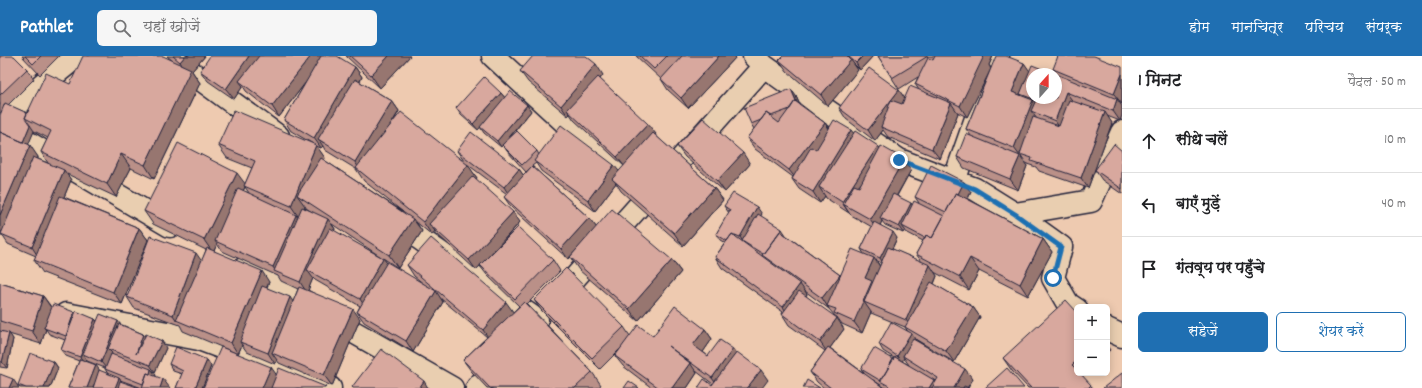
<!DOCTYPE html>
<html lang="hi">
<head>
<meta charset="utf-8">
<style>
  :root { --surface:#fff; --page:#f6f6f6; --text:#202124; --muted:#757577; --line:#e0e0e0; --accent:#1f6fb2 }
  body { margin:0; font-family:Dekko,"Playpen Sans Deva",sans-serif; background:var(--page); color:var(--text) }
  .controls { position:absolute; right:12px; bottom:12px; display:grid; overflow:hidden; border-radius:6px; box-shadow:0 2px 10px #0003 }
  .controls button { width:36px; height:36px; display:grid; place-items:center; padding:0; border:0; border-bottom:1px solid var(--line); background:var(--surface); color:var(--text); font:20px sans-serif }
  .compass { position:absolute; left:1026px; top:12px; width:36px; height:36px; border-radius:50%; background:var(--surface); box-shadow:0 2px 10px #0003; rotate:21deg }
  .stop { position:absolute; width:12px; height:12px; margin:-9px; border:3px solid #1f6fb2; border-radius:50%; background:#fff }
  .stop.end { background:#1f6fb2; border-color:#fff; box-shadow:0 1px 4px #0008 }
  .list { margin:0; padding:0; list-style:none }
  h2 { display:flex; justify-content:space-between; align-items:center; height:52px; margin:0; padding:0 16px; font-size:17px }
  h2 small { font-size:13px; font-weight:400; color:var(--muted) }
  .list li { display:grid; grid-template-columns:26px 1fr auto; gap:12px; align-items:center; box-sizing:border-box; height:64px; padding:0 16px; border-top:1px solid var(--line) }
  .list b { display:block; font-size:15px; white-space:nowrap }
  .list em { font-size:13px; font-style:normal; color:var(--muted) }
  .actions { display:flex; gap:8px; padding:12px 16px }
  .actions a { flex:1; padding:9px 0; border:1px solid var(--accent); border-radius:6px; text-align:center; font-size:14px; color:var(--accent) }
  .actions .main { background:var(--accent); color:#fff }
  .icon { flex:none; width:22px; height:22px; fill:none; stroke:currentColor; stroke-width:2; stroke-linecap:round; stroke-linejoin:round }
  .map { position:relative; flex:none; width:1122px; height:332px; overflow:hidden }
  header { display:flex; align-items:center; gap:24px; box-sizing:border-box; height:56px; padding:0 20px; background:var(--accent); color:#fff }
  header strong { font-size:19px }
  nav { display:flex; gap:22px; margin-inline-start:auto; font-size:14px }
  .search { width:280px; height:36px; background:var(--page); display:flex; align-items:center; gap:10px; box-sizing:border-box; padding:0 14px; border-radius:6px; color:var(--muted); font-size:15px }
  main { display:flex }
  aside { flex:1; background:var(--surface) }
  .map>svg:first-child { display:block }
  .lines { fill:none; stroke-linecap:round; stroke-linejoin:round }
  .street-casing { stroke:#22223b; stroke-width:25 }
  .street { stroke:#e9ceb0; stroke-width:22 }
  .wall { fill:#ba9088; stroke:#22223b; fill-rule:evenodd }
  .shaded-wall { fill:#97766f; stroke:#22223b }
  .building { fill:#d8a89e; stroke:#22223b }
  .route { stroke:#1f6fb2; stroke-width:5 }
</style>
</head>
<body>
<header>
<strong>Pathlet</strong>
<div class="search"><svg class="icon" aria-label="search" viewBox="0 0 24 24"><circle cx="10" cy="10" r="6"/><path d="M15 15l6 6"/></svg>यहाँ खोजें</div>
<nav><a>होम</a><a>मानचित्र</a><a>परिचय</a><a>संपर्क</a></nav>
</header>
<main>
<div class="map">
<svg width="1122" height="332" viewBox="0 0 1122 332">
  <rect width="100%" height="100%" fill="#eecab0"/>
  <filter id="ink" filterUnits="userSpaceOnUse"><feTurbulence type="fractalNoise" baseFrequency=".025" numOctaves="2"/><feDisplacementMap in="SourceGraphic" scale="8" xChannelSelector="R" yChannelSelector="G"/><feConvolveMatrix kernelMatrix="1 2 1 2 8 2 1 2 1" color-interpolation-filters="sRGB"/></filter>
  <g filter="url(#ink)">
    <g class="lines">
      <g class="street-casing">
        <path id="street" d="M 169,0 L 278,80
          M 493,0 L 619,116
          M 754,0 L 764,10 L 813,45 L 899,104 L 975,133 L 1015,158 L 1091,145 L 1122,76
          M 0,63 L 77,0
          M 0,70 L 170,170
          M 954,125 L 998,0
          M 1015,158 L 1061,191 L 1053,222 L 1068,248 L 1077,254
          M 393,164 L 537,264
          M 243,213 L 452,332
          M 556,243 L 764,10
          M 66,258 L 199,283 L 330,332
          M 1107,273 L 1122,280
          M 477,332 L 501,305"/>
      </g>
      <use href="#street" class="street"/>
    </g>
    <path class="wall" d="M 0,0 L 27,13 L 34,23 L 8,49 L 27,57 L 70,28 L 173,5 L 167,0 L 205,0 L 192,15 L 200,27 L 154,123 L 131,112 L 116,141 L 67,118 L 71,124 L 64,141 L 139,172 L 148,184 L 122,248 L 43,217 L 34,204 L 36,200 L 8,188 L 2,179 L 0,179 L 0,59 L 1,56 L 0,57 ZM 34,75 L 48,82 L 41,96 L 48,107 L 38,103 L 38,101 L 28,88 Z
      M 22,0 L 59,0 L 40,19 Z
      M 346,0 L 410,0 L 380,32 Z
      M 636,0 L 735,0 L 736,1 L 688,52 L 668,34 L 661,23 Z
      M 783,0 L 873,0 L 860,14 L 854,8 L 858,14 L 828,50 L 787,15 L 779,4 Z
      M 878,0 L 993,0 L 989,9 L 991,12 L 1024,7 L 1029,15 L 1056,18 L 1053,13 L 1122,18 L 1122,48 L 1120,48 L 1122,50 L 1122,59 L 1120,65 L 1107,60 L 1112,67 L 1088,132 L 1039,115 L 1036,111 L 1027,108 L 1022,101 L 1021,102 L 1027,110 L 1018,134 L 964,112 L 957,101 L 971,80 L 966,73 L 990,14 L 967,61 L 957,56 L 958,57 L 940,103 L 888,81 L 883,74 L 875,85 L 846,63 L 839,52 L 899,34 L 904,42 L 919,34 L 915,28 L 918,21 L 899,33 Z
      M 355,11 L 362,21 L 360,26 L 392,45 L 399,55 L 393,66 L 464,105 L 457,95 L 519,113 L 523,119 L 531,111 L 526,116 L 507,95 L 503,89 L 501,91 L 484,77 L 480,71 L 478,74 L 461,59 L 456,52 L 501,37 L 505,42 L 527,49 L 531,55 L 508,84 L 537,95 L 539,99 L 619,116 L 624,110 L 574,64 L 570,58 L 568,60 L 528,26 L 520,15 L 603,19 L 600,23 L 656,78 L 655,79 L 714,132 L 723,144 L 683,190 L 621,135 L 616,127 L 595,155 L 541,115 L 536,107 L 532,110 L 589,162 L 596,171 L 672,204 L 681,216 L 638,265 L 579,214 L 570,201 L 576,194 L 568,203 L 511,151 L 504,141 L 507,138 L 467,108 L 477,122 L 476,123 L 520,166 L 501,188 L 553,204 L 560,215 L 527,248 L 592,316 L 601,329 L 597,332 L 487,332 L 472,316 L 463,304 L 487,281 L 440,242 L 443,246 L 413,296 L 364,266 L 357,256 L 360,250 L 315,224 L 313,222 L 308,234 L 360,263 L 332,330 L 279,307 L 277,304 L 275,308 L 247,296 L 242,289 L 238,298 L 183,275 L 180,269 L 134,252 L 127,241 L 202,205 L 206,194 L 153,168 L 144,155 L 245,128 L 252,112 L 227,102 L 218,89 L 315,89 L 291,75 L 284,64 L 306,26 L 279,61 L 246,35 L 243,30 L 234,43 L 208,25 L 200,15 ZM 316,90 L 321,92 L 323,90 L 325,94 L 356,113 L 364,125 L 403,156 L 324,104 L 325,102 ZM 245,131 L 249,137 L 243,135 ZM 305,150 L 306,152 L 312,156 L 304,152 ZM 416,166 L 432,179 L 435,175 L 437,178 L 476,214 L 480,210 L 487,219 L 519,250 L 513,256 L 407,209 L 414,220 L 425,229 L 387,207 L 383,202 L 398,212 L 422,175 ZM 332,168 L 381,201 L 334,175 L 335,173 ZM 217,188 L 222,195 L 278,220 L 281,225 L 298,233 L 293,246 L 267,232 L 269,226 L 214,195 Z
      M 796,40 L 799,47 L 825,67 L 829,72 L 854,77 L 880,92 L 904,103 L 911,114 L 897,140 L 912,149 L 919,147 L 915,141 L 971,136 L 968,143 L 1043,183 L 1052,196 L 1028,240 L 979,215 L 969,234 L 934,216 L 937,220 L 934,228 L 973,251 L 980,261 L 954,306 L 915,283 L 973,323 L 968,331 L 969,332 L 885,332 L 884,331 L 873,324 L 884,332 L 824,332 L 817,326 L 810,316 L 825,295 L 789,269 L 782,258 L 783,256 L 722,212 L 715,201 L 725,187 L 720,184 L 716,178 L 729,157 L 724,150 L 762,158 L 760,160 L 840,219 L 864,198 L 861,193 L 872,171 L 851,159 L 849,157 L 826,142 L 825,140 L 820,147 L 799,133 L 792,123 L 793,121 L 755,93 L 747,82 L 754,73 L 751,68 ZM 882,165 L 885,169 L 903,177 L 905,174 L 906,176 L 923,185 L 916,198 L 922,206 L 892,193 L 897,182 L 880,169 ZM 876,204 L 881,207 L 880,210 ZM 805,235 L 829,253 L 835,260 L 837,261 L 842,268 L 862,277 L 871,256 L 871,257 L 905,271 L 908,276 L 879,288 L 883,295 L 894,302 L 893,303 L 861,313 L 864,317 L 830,292 L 844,273 L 806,240 L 807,238 ZM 904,302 L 909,309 L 902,305 Z
      M 677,90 L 750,108 L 725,136 L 685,101 Z
      M 1122,95 L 1122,138 L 1102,124 L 1095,114 Z
      M 0,227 L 43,240 L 52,252 L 75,257 L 95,263 L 97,265 L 120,268 L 143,278 L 145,280 L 166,292 L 155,316 L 152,315 L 156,320 L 142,332 L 120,324 L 122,325 L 68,332 L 79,305 L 66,300 L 61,294 L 65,284 L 49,278 L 46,273 L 41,288 L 9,278 L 13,283 L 7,312 L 0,311 ZM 86,303 L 87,305 L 105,312 L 105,313 L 108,318 L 100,315 L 86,305 Z
      M 534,244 L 624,271 L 630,280 L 653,280 L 705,273 L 712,283 L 703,296 L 708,300 L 736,297 L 768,324 L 712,329 L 713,328 L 696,315 L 697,317 L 687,332 L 652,332 L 623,310 L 615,300 L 623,290 L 600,313 L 541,254 Z
      M 1077,256 L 1077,317 L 1086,317 L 1082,320 L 1093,332 L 1028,332 L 1012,315 L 1003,302 Z
      M 1107,290 L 1110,294 L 1107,297 Z
      M 207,304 L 211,310 L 202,332 L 176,332 L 182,318 L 173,315 L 169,308 Z
      M 54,306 L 58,312 L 50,332 L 20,332 L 18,329 Z"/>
    <path class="shaded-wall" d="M 185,0 L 205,0 L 192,15 L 200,27 L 154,123 L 145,109 L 188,18 L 180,6 Z
      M 249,0 L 263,0 L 239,25 L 243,30 L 234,43 L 226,33 Z
      M 311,0 L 326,0 L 279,61 L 272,50 Z
      M 389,0 L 410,0 L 380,32 L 371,19 Z
      M 719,0 L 735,0 L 736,1 L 688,52 L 681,42 Z
      M 863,0 L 873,0 L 860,14 L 856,7 Z
      M 981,0 L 993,0 L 989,9 L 991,13 L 967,61 L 960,50 Z
      M 851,4 L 858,14 L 828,50 L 821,39 Z
      M 1024,7 L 1032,18 L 1020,38 L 1022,40 L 1012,36 Z
      M 596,8 L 603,19 L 570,57 L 567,54 L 570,58 L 568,60 L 561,50 Z
      M 355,11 L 362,21 L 324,87 L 318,83 L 323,90 L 321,92 L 314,82 Z
      M 1122,18 L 1122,48 L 1114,38 Z
      M 791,33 L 796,40 L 802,55 L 798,49 Z
      M 899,34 L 906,44 L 881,71 L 883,74 L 875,85 L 868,74 Z
      M 1066,36 L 1074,47 L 1062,75 L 1055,65 Z
      M 501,37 L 506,43 L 478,74 L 473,68 Z
      M 1117,43 L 1122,50 L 1122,59 L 1120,65 L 1113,55 Z
      M 1033,44 L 1041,55 L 1031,55 L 1037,63 L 1020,98 L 1022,101 L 1021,102 L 1027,110 L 1018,134 L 1010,123 L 1020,100 L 1014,92 Z
      M 392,45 L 399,55 L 362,117 L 355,106 Z
      M 951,47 L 958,57 L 940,103 L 932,93 Z
      M 527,49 L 531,55 L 501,91 L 497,85 Z
      M 1105,56 L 1112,67 L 1088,132 L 1081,122 Z
      M 825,67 L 832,77 L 797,124 L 789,114 Z
      M 648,68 L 656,78 L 625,111 L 617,101 Z
      M 30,69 L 34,75 L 27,92 L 23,86 Z
      M 851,74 L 859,84 L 819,131 L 825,140 L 820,147 L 813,136 Z
      M 30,89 L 38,101 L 5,180 L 4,179 L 0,174 L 0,159 Z
      M 316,89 L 325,102 L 307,145 L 297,139 L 305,150 L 300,163 L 291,150 Z
      M 878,90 L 885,100 L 843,148 L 849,157 L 842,146 Z
      M 743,97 L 750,108 L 725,136 L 717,125 Z
      M 121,98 L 131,112 L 116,141 L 107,128 Z
      M 904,103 L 911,114 L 883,164 L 880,162 L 882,165 L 878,174 L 870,163 Z
      M 468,109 L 477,122 L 436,174 L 429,168 L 435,175 L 432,179 L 423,166 Z
      M 614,109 L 622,119 L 612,123 L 616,127 L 595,155 L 588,144 Z
      M 519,113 L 526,123 L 511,142 L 504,131 Z
      M 64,114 L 71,124 L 39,202 L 32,191 Z
      M 237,117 L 246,129 L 244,130 L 245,131 L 218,186 L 215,185 L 217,188 L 213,197 L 204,184 Z
      M 964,126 L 971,136 L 955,168 L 948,157 Z
      M 714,132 L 723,144 L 683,190 L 674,177 Z
      M 911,147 L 915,153 L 902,170 L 905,174 L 903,177 L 899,171 Z
      M 757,151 L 762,158 L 744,187 L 740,181 Z
      M 513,156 L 520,166 L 476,214 L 469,204 Z
      M 296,159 L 303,169 L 276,216 L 273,211 Z
      M 589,162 L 597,172 L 568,203 L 561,193 Z
      M 328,163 L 335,173 L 315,218 L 307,214 L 313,222 L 307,237 L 300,226 Z
      M 413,163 L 422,175 L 398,212 L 389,199 Z
      M 139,172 L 148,184 L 122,248 L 113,236 Z
      M 782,173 L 786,179 L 765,199 Z
      M 893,176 L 897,182 L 884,209 L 880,202 Z
      M 1043,183 L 1052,196 L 1028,240 L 1020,228 Z
      M 196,197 L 203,207 L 177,265 L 173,259 Z
      M 383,202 L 391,212 L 367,254 L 360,243 Z
      M 874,202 L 881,212 L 864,246 L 871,256 L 862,277 L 854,266 L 865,222 Z
      M 970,202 L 979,215 L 969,234 L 960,221 Z
      M 672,204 L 681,216 L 638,265 L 629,253 Z
      M 930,209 L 937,220 L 914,275 L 906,264 Z
      M 262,215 L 269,226 L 243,287 L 240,286 L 242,289 L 238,298 L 231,287 Z
      M 840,219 L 847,229 L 827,250 L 829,253 L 822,242 Z
      M 800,228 L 807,238 L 790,261 L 783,251 Z
      M 436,235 L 443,246 L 413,296 L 406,285 Z
      M 43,240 L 52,253 L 44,272 L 46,273 L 41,288 L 32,275 Z
      M 290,241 L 297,252 L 272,297 L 277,304 L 275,308 L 268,297 Z
      M 506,246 L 514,257 L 490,284 L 483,274 Z
      M 973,251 L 980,261 L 954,306 L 946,295 Z
      M 353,253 L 360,263 L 332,330 L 324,319 Z
      M 74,256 L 79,262 L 70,286 L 66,280 Z
      M 837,262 L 844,273 L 827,296 L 820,286 Z
      M 95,263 L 99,269 L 83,298 L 86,303 L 85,307 L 80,301 Z
      M 118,265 L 122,271 L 108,293 L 112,297 L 106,312 L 101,306 Z
      M 705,273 L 712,283 L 701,299 L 693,289 Z
      M 9,277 L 13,283 L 7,312 L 2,306 Z
      M 911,277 L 915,283 L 903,300 L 904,302 L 902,306 L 897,300 Z
      M 143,278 L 148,284 L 136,298 Z
      M 162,285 L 166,292 L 155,316 L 150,309 Z
      M 733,293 L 740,304 L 719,332 L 712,322 Z
      M 207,304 L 211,310 L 202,332 L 195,332 Z
      M 54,306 L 58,312 L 50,332 L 44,332 Z
      M 690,307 L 697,317 L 687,332 L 672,332 Z
      M 96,309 L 100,315 L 94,332 L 87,332 Z
      M 271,311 L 280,324 L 276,332 L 262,332 Z
      M 151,313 L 156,319 L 151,332 L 146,328 Z
      M 965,313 L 973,323 L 967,332 L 954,332 Z
      M 761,314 L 768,324 L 762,332 L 747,332 Z
      M 119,322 L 123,328 L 122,332 L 115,332 Z
      M 13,323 L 19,332 L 9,332 Z
      M 163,323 L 170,332 L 160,332 Z
      M 934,324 L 940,332 L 929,332 Z
      M 424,325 L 428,332 L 419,332 Z"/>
    <path class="building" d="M 0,0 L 14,0 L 27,13 L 0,39 Z
      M 25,0 L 41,0 L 33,8 Z
      M 83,0 L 163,0 L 191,13 L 145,109 L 121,98 L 107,128 L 41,96 L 51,75 L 25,62 L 46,17 L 70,28 Z
      M 173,0 L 185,0 L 180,6 Z
      M 210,0 L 249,0 L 226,33 L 200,15 Z
      M 259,0 L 311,0 L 272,50 L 239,25 Z
      M 321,0 L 337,0 L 355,11 L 314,82 L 284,64 Z
      M 350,0 L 389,0 L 371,19 Z
      M 533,0 L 586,0 L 596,8 L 561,50 L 520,15 Z
      M 640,0 L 667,0 L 654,13 Z
      M 682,0 L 719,0 L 681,42 L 661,23 Z
      M 783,0 L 847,0 L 851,4 L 821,39 L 779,4 Z
      M 848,0 L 863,0 L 856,7 Z
      M 878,0 L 928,0 L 892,22 Z
      M 935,0 L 981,0 L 983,2 L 960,50 L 915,28 L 928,2 L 933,4 Z
      M 996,0 L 1006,0 L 1024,7 L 1012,36 L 1033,44 L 1014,92 L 966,73 Z
      M 1058,0 L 1094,0 L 1122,11 L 1122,18 L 1114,38 L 1053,13 Z
      M 1032,9 L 1055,18 L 1032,18 L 1032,42 L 1056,42 L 1056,18 L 1117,43 L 1113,55 L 1066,36 L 1055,65 L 1031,55 L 1036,44 L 1020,38 Z
      M 869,12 L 899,34 L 868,74 L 839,52 Z
      M 484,21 L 501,37 L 473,68 L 456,52 Z
      M 598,21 L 648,68 L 617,101 L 567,54 Z
      M 355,23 L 392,45 L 355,106 L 318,83 Z
      M 910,30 L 951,47 L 932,93 L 881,71 L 891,44 L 902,48 Z
      M 791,33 L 796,45 L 795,45 L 790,53 L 771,60 L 766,57 L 761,64 L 751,68 L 744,52 Z
      M 510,35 L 527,49 L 497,85 L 480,71 Z
      M 1069,44 L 1105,56 L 1081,122 L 1031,105 L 1032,102 L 1020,98 L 1033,61 L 1059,70 Z
      M 795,45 L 825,67 L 789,114 L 747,82 L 766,57 L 779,67 Z
      M 5,47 L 27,57 L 25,62 L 30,69 L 23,86 L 0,76 L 0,59 Z
      M 234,54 L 316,89 L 291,150 L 244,130 L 255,105 L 218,89 Z
      M 401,56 L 468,109 L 423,166 L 356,112 Z
      M 703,62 L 743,97 L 717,125 L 677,90 Z
      M 834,64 L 851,74 L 813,136 L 792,123 L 811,91 L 816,94 Z
      M 561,69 L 614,109 L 588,144 L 534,105 Z
      M 517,75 L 537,95 L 522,109 L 502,89 Z
      M 855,75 L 878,90 L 842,146 L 819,131 Z
      M 0,76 L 30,89 L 0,159 Z
      M 471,76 L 519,113 L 504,131 L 457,95 Z
      M 653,77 L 714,132 L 674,177 L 612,123 Z
      M 966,78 L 1020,100 L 1010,123 L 957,101 Z
      M 178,87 L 237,117 L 204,184 L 144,155 Z
      M 1114,88 L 1122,95 L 1122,133 L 1095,114 Z
      M 881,90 L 904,103 L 870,163 L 843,148 L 854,129 L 859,131 Z
      M 33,101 L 64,114 L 32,191 L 1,178 Z
      M 321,102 L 413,163 L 389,199 L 297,139 Z
      M 931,109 L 964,126 L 958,138 L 956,137 L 946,156 L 915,141 Z
      M 532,110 L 589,162 L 561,193 L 504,141 Z
      M 473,120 L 513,156 L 469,204 L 429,168 Z
      M 238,132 L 296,159 L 273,211 L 215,185 Z
      M 733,137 L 757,151 L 740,181 L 735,179 L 734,179 L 732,178 L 727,185 L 716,178 L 730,154 L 724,150 Z
      M 956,137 L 1043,183 L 1020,228 L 970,202 L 960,221 L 916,198 L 926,179 L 932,182 Z
      M 893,138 L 911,147 L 899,171 L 880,162 Z
      M 60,140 L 139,172 L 113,236 L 34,204 Z
      M 914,145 L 944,160 L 932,182 L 926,179 L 925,182 L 902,170 Z
      M 302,151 L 328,163 L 300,226 L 274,215 Z
      M 612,153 L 672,204 L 629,253 L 570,201 Z
      M 758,158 L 782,173 L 763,198 L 742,185 Z
      M 874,166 L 893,176 L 880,202 L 861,193 Z
      M 518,171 L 553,204 L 515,243 L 480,209 Z
      M 330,172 L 383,202 L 360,243 L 307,214 Z
      M 780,175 L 840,219 L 822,242 L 762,199 Z
      M 732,178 L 800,228 L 783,251 L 715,201 Z
      M 150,180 L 196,197 L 173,259 L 127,241 Z
      M 431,182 L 506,246 L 483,274 L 407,209 Z
      M 888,191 L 930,209 L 906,264 L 864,246 Z
      M 207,192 L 262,215 L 231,287 L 176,264 Z
      M 852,193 L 874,202 L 865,222 L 872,225 L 854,266 L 834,257 L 836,253 L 827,250 Z
      M 387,206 L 436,235 L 406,285 L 357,256 Z
      M 566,212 L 624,271 L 592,302 L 534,244 Z
      M 931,226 L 973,251 L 946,295 L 905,271 Z
      M 0,227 L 43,240 L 32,275 L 0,265 Z
      M 262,230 L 290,241 L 268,297 L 240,286 Z
      M 299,231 L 353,253 L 324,319 L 272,297 Z
      M 799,235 L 837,262 L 820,286 L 782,258 Z
      M 1066,244 L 1077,256 L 1077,304 L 1072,309 L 1077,314 L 1077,317 L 1080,317 L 1091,329 L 1088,332 L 1031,332 L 1003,302 Z
      M 524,246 L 592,316 L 575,332 L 490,332 L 463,304 Z
      M 53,248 L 74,256 L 66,280 L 44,272 Z
      M 675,250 L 705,273 L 693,289 L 708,300 L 720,284 L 733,293 L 712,322 L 668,290 L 690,307 L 672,332 L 659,332 L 615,300 L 638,269 L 653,280 Z
      M 76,255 L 95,263 L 80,301 L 61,294 Z
      M 100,258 L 118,265 L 101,306 L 83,298 Z
      M 891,266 L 911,277 L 897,300 L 879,288 Z
      M 119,268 L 143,278 L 136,298 L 146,278 L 162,285 L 150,309 L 108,293 Z
      M 0,275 L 9,277 L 2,306 L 0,306 Z
      M 913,283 L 965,313 L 954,332 L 932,332 L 938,322 L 903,300 Z
      M 176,291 L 207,304 L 195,332 L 176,332 L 183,315 L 169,308 Z
      M 221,291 L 271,311 L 262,332 L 203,332 Z
      M 828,291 L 884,332 L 831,332 L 810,316 Z
      M 874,292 L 893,303 L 881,325 L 861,313 Z
      M 381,293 L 424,325 L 419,332 L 353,332 L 352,331 Z
      M 737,296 L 761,314 L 747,332 L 698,332 L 704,323 L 712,329 Z
      M 30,297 L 54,306 L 44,332 L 26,332 L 18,329 Z
      M 111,298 L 151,313 L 150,318 L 147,317 L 143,328 L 105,313 Z
      M 895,301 L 934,324 L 929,332 L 888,332 L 889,330 L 880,325 Z
      M 80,303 L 96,309 L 87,332 L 68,332 Z
      M 279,312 L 326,331 L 325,332 L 271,332 Z
      M 1007,312 L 1024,332 L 985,332 Z
      M 99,314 L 119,322 L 115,332 L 93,332 Z
      M 147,317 L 163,323 L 160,332 L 142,332 Z
      M 1122,317 L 1122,332 L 1103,332 Z
      M 0,318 L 13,323 L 9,332 L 0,332 Z
      M 807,324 L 820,332 L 803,332 Z
      M 120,325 L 140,332 L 118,332 Z
      M 629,325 L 639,332 L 624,332 Z
      M 964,330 L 969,332 L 963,332 Z"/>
  </g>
  <g class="lines" filter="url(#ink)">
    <path class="route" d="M 899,104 L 975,133 L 1015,158 L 1061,191 L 1053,222"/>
  </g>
</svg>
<div class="controls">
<button>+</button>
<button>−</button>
</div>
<svg class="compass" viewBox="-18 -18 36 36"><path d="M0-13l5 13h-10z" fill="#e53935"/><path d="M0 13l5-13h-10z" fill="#757577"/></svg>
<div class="stop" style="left:1053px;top:222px"></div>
<div class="stop end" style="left:899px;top:104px"></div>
</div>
<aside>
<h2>1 मिनट<small>पैदल · 50 m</small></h2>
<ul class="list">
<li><svg class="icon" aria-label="ahead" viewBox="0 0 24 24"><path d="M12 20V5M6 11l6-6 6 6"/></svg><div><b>सीधे चलें</b></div><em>10 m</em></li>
<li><svg class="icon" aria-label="left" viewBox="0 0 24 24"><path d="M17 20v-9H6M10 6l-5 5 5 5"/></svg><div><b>बाएँ मुड़ें</b></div><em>40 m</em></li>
<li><svg class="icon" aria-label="arrive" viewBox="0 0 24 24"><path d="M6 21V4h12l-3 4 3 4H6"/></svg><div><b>गंतव्य पर पहुँचे</b></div></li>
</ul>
<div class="actions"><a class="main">सहेजें</a><a>शेयर करें</a></div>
</aside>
</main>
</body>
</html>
